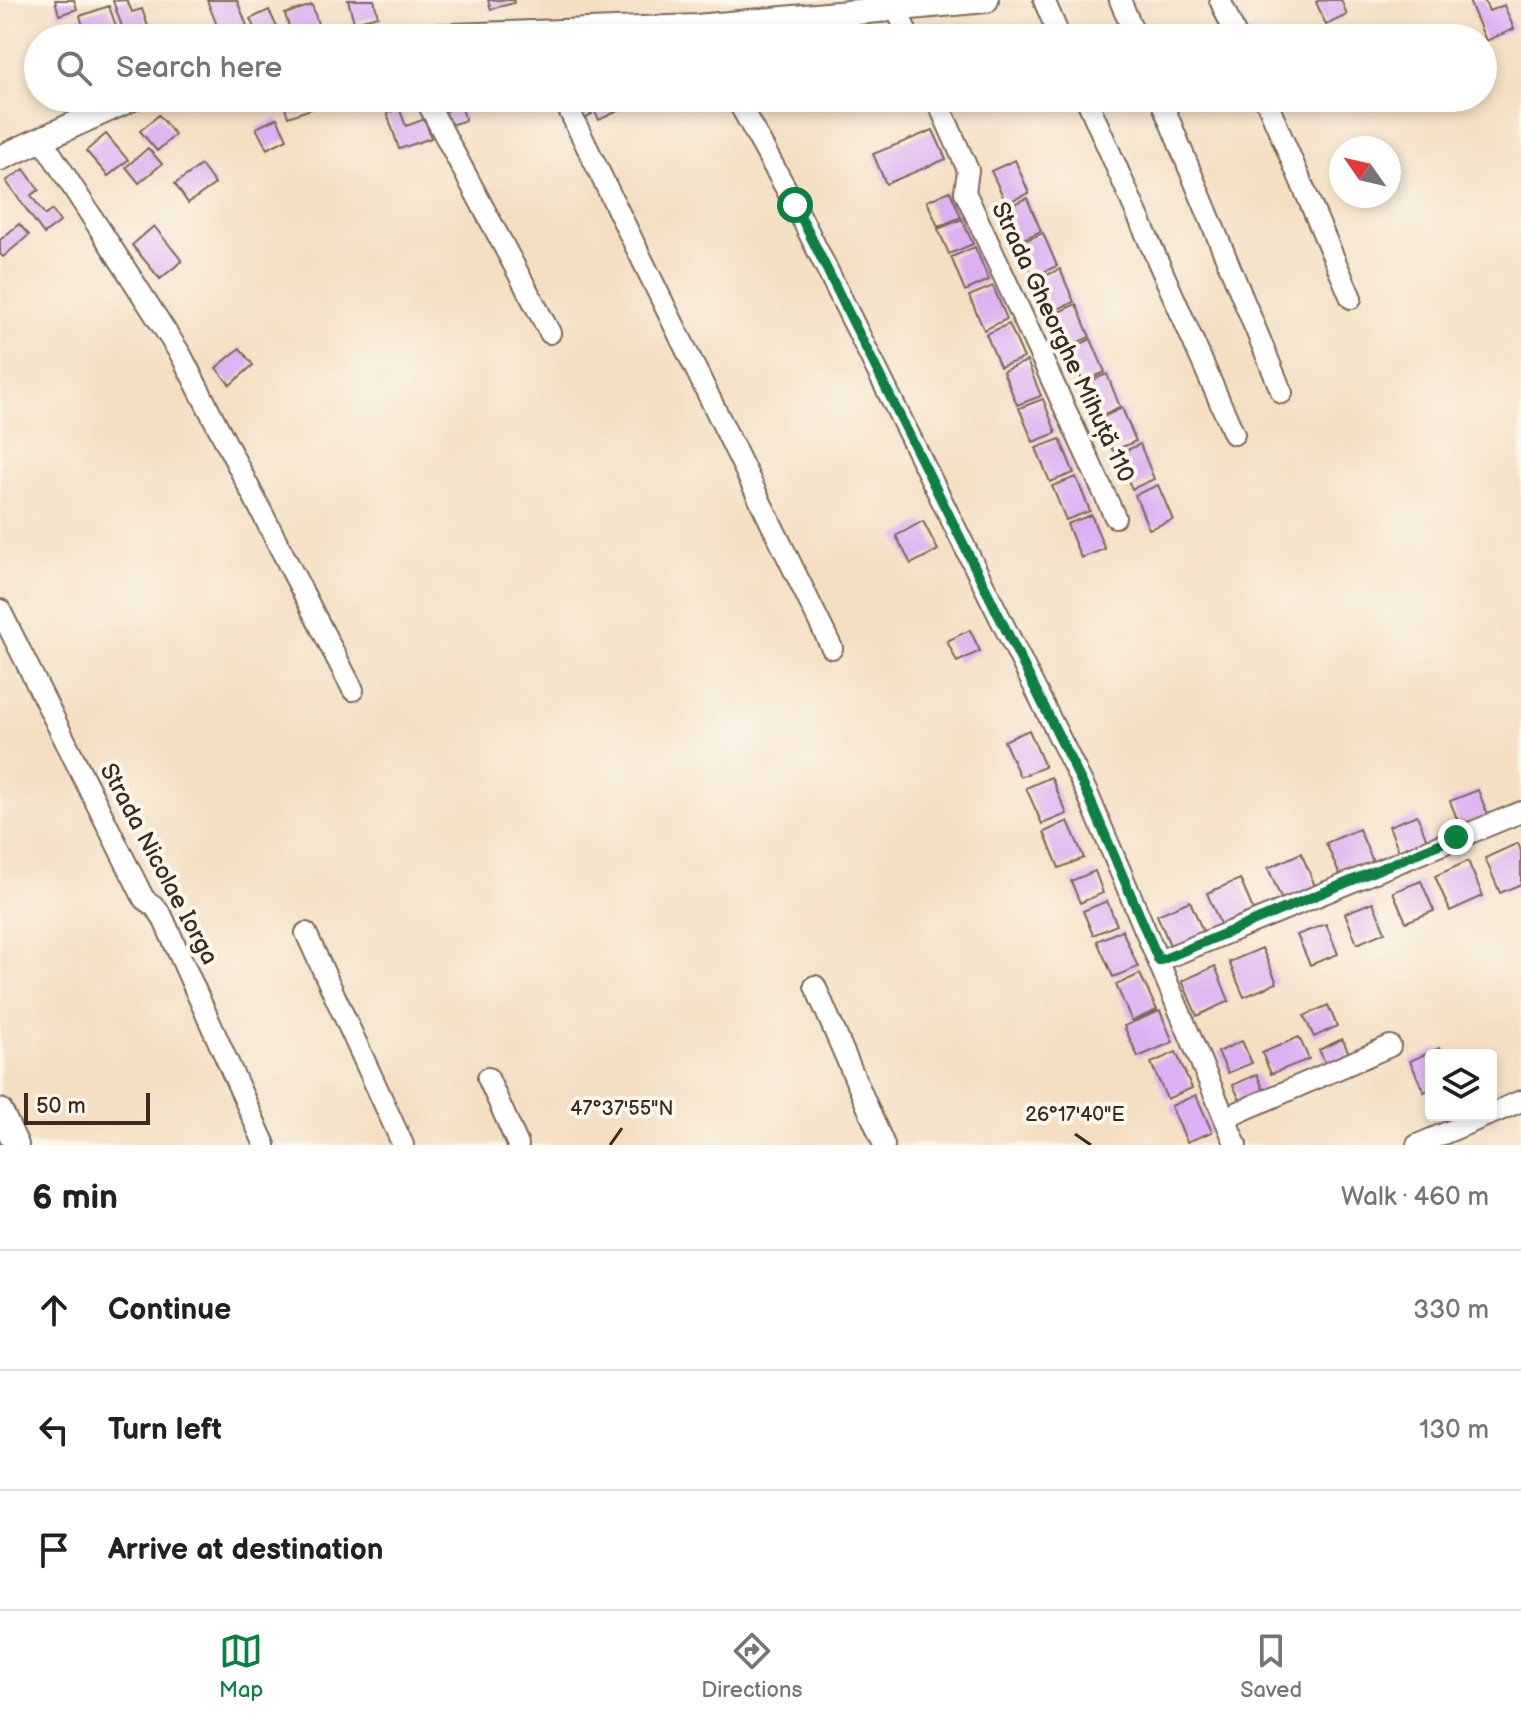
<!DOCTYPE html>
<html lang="en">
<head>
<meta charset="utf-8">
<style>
  :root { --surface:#fff; --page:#f2f2f2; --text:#202124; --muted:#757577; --line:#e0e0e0; --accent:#0b8043 }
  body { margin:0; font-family:"Balsamiq Sans",sans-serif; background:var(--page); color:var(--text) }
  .controls { position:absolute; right:24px; bottom:24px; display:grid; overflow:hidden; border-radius:8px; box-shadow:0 4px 12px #0003 }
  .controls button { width:72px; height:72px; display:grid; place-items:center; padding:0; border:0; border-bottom:2px solid var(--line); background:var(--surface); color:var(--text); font:40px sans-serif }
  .compass { position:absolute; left:1329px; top:136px; width:72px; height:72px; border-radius:50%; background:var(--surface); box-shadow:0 4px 12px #0003; rotate:304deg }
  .scale { position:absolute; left:24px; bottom:20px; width:126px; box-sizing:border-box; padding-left:8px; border:4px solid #3b2a1e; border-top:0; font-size:22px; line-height:28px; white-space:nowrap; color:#3b2a1e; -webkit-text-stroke:6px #fbf7ec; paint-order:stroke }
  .stop { position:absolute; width:24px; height:24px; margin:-18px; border:6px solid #0b8043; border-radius:50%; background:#fff }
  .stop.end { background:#0b8043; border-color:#fff; box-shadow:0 2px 8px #0008 }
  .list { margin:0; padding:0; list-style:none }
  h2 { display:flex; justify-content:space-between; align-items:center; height:104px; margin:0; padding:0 32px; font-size:34px }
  h2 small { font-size:26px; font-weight:400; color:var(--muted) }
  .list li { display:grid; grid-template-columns:52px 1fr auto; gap:24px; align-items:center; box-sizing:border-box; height:120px; padding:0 32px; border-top:2px solid var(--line) }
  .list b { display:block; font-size:30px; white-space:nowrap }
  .list em { font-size:26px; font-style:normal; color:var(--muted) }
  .icon { flex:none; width:44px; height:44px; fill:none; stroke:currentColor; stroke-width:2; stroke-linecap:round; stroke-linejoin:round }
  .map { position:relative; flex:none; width:1521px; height:1145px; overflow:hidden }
  .search { position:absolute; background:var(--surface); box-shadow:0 4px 12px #0003; left:24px; right:24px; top:24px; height:88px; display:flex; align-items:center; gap:20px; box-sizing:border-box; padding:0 28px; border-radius:44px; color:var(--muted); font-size:30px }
  .sheet { height:464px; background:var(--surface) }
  nav { display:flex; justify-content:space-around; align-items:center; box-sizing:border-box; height:112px; border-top:2px solid var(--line); background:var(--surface); font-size:22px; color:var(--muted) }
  nav a { display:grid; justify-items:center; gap:4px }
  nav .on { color:var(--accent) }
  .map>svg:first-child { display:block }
  .building { fill:#dcb0f2 }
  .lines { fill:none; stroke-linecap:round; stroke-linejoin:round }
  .minor-casing { stroke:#7c6958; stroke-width:24 }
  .tertiary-casing { stroke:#7c6958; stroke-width:28 }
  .minor { stroke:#fff; stroke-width:20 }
  .tertiary { stroke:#fff; stroke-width:24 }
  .route { stroke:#0b8043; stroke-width:10 }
  .ticks { fill:none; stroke:#3b2a1e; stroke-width:3 }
  .labels { text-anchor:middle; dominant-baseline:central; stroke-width:8; stroke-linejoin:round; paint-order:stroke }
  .street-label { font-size:24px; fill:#3b2a1e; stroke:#fbf7ec }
  .ticks-label { font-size:20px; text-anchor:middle; fill:#3b2a1e; stroke:#fbf7ec; stroke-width:8; stroke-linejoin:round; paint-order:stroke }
</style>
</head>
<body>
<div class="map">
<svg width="1521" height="1145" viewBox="0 0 1521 1145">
  <rect width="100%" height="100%" fill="#fbf7ec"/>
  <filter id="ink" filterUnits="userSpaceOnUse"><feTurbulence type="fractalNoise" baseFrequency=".0125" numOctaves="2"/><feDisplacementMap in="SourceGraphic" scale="16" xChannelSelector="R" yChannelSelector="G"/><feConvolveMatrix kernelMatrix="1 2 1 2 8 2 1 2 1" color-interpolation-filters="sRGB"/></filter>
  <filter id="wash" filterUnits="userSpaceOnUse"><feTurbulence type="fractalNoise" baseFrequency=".006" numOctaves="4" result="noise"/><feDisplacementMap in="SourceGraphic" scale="32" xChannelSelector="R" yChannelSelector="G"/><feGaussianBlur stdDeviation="1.8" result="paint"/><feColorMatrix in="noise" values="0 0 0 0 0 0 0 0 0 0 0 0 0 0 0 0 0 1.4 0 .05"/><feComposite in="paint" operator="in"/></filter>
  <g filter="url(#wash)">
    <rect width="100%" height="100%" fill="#f4dfc3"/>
    <g id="blocks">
      <path class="building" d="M 55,0 L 74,0 L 77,9 L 59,15 Z
        M 127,0 L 132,12 L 142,9 L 152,38 L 126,38 L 113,1 Z
        M 207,0 L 237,0 L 247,26 L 221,36 Z
        M 348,0 L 374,0 L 378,16 L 354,22 Z
        M 488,0 L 514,0 L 514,3 L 491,9 Z
        M 1320,0 L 1341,0 L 1347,15 L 1326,25 L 1316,2 Z
        M 1471,0 L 1484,0 L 1489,11 L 1504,5 L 1514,29 L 1486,41 L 1469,1 Z
        M 312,5 L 319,27 L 292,36 L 285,14 Z
        M 109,6 L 118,32 L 100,38 L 87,38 L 80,16 Z
        M 269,10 L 281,36 L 259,38 L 250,19 Z
        M 282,98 L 314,98 L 317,107 L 288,117 Z
        M 377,98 L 401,98 L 403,103 L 382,111 Z
        M 492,98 L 515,98 L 496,107 Z
        M 568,98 L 582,98 L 592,114 L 582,121 Z
        M 596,98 L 616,98 L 622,109 L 599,120 L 589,101 Z
        M 461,106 L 466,120 L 444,127 L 439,113 Z
        M 399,108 L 406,126 L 425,119 L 431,138 L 399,149 L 387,113 Z
        M 159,115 L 175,135 L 157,151 L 140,131 Z
        M 277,118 L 287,139 L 267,149 L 256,128 Z
        M 933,130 L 946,159 L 886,184 L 873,154 Z
        M 106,134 L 128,160 L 108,176 L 86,151 Z
        M 148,148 L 162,164 L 139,183 L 126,167 Z
        M 1015,160 L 1029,193 L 1006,203 L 991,171 Z
        M 201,165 L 215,184 L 188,203 L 175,184 Z
        M 24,169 L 39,190 L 31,195 L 45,215 L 52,210 L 60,222 L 44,234 L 6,181 Z
        M 950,191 L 961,217 L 938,227 L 927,201 Z
        M 1027,198 L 1041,231 L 1019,241 L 1004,208 Z
        M 962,219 L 973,244 L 949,254 L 938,229 Z
        M 19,224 L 29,235 L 3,257 L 0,254 L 0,240 Z
        M 154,226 L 182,261 L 160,279 L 132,245 Z
        M 1043,233 L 1057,266 L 1034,276 L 1019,243 Z
        M 975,247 L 989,280 L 965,291 L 951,257 Z
        M 1060,269 L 1074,302 L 1051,312 L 1036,280 Z
        M 993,286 L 1007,319 L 984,330 L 969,296 Z
        M 1076,304 L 1090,337 L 1067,347 L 1052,315 Z
        M 1009,324 L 1024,358 L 1000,367 L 986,334 Z
        M 1091,339 L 1105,372 L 1083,382 L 1068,350 Z
        M 240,348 L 253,365 L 230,385 L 216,368 Z
        M 1027,361 L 1041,396 L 1017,405 L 1003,371 Z
        M 1107,374 L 1120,407 L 1098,417 L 1083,384 Z
        M 1043,399 L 1056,433 L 1033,442 L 1019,408 Z
        M 1122,408 L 1136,441 L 1113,451 L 1098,419 Z
        M 1060,439 L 1074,473 L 1050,482 L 1036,448 Z
        M 1140,444 L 1154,479 L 1132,489 L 1117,455 Z
        M 1076,477 L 1090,511 L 1066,520 L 1052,486 Z
        M 1158,485 L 1173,520 L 1149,529 L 1135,495 Z
        M 1091,515 L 1105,549 L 1081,558 L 1067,524 Z
        M 923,521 L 938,550 L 911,564 L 896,536 Z
        M 970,630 L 980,651 L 957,662 L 947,641 Z
        M 1029,730 L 1045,767 L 1020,777 L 1004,741 Z
        M 1051,777 L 1067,814 L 1042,824 L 1026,788 Z
        M 1478,790 L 1490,820 L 1462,831 L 1450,801 Z
        M 1417,815 L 1429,845 L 1401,856 L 1389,826 Z
        M 1068,821 L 1084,858 L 1059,868 L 1044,832 Z
        M 1359,829 L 1374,864 L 1341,878 L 1326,843 Z
        M 1518,843 L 1521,851 L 1521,884 L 1500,893 L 1485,858 Z
        M 1301,853 L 1316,888 L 1283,903 L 1268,868 Z
        M 1468,861 L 1483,896 L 1450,911 L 1435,876 Z
        M 1095,871 L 1103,893 L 1080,903 L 1071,881 Z
        M 1240,879 L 1255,914 L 1222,929 L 1207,893 Z
        M 1421,881 L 1434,911 L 1406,922 L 1393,892 Z
        M 1107,901 L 1117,925 L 1093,935 L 1083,911 Z
        M 1190,901 L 1205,936 L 1172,950 L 1157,915 Z
        M 1373,902 L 1385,932 L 1357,944 L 1345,913 Z
        M 1326,924 L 1338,954 L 1310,965 L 1297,935 Z
        M 1122,930 L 1138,967 L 1113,977 L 1097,941 Z
        M 1262,948 L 1277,983 L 1244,997 L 1229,962 Z
        M 1215,966 L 1229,1001 L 1197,1016 L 1182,981 Z
        M 1140,974 L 1157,1010 L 1132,1021 L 1116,985 Z
        M 1328,1005 L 1337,1026 L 1314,1037 L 1304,1016 Z
        M 1160,1011 L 1173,1042 L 1138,1057 L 1124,1026 Z
        M 1299,1037 L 1309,1059 L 1271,1074 L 1262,1053 Z
        M 1342,1039 L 1351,1057 L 1328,1068 L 1319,1050 Z
        M 1242,1041 L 1252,1063 L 1228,1073 L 1218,1052 Z
        M 1439,1048 L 1442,1055 L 1431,1055 L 1431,1089 L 1424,1092 L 1410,1061 Z
        M 1176,1052 L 1192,1088 L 1167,1099 L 1151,1063 Z
        M 1257,1074 L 1266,1096 L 1243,1107 L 1233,1085 Z
        M 1196,1095 L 1212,1132 L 1187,1142 L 1171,1106 Z
        M 1435,1115 L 1477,1115 L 1461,1126 Z"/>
    </g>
  </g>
  <g filter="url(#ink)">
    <use href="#blocks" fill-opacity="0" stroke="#7c6958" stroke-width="2"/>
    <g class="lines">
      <g class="minor-casing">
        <path id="minor" d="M 1044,0 L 1060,38
          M 1120,0 L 1136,38
          M 1220,0 L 1237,38
          M 897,10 L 909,38
          M 425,98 L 550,333
          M 563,98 L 832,648
          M 736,98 L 795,205 L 1088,795 L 1236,1145
          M 936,98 L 968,170 L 965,192 L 1115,517
          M 1086,98 L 1234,434
          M 1160,98 L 1282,393
          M 1265,98 L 1351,298
          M 41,138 L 181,355 L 353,690
          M 0,610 L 144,899 L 154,906 L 162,916 L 265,1145
          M 306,933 L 403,1145
          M 1159,961 L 1521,812
          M 815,986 L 884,1145
          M 488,1078 L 518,1145
          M 1491,1114 L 1521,1101
          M 1225,1118 L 1390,1046
          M 1417,1145 L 1488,1115"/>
      </g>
      <g class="tertiary-casing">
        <path id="tertiary" d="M 401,38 L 697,27 L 986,0
          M 0,158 L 133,98
          M 0,1111 L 16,1145"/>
      </g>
      <use href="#minor" class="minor"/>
      <use href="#tertiary" class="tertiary"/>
    </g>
  </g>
  <g class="lines" filter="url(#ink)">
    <path class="route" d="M 795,205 L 1088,795 L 1159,961 L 1456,837"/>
  </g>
  <path class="ticks" d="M 1075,1134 L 1091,1145M 610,1145 L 622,1128"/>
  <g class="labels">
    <g class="street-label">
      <text transform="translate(1063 342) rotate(65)">Strada Gheorghe Mihuță 110</text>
      <text transform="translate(159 864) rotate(62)">Strada Nicolae Iorga</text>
    </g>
  </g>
  <g class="ticks-label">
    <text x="622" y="1115">47°37'55"N</text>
    <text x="1075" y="1121">26°17'40"E</text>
  </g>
</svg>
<div class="controls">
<button><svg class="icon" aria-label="layers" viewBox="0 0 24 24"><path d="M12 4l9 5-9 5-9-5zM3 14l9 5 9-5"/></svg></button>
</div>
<svg class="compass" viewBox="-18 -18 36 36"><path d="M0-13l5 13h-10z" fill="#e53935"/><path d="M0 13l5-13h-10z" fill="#757577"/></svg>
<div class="scale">50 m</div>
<div class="stop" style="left:795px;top:205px"></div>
<div class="stop end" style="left:1456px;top:837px"></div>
<div class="search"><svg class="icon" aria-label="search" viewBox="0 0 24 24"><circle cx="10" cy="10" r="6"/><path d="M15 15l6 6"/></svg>Search here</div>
</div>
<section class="sheet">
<h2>6 min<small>Walk · 460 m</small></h2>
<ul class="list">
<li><svg class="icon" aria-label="ahead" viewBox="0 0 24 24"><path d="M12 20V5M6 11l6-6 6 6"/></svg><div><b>Continue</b></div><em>330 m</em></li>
<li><svg class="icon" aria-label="left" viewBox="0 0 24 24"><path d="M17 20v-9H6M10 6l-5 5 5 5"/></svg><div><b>Turn left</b></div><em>130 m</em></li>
<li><svg class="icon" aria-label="arrive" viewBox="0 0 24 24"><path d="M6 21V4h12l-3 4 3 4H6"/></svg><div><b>Arrive at destination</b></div></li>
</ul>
</section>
<nav>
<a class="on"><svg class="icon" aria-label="map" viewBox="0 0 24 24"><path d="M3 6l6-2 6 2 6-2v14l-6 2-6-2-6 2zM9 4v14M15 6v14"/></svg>Map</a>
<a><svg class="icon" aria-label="directions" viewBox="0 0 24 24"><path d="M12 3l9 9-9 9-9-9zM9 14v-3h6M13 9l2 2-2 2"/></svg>Directions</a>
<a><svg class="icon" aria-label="saved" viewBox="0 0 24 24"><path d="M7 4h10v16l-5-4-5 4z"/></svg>Saved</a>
</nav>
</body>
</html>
